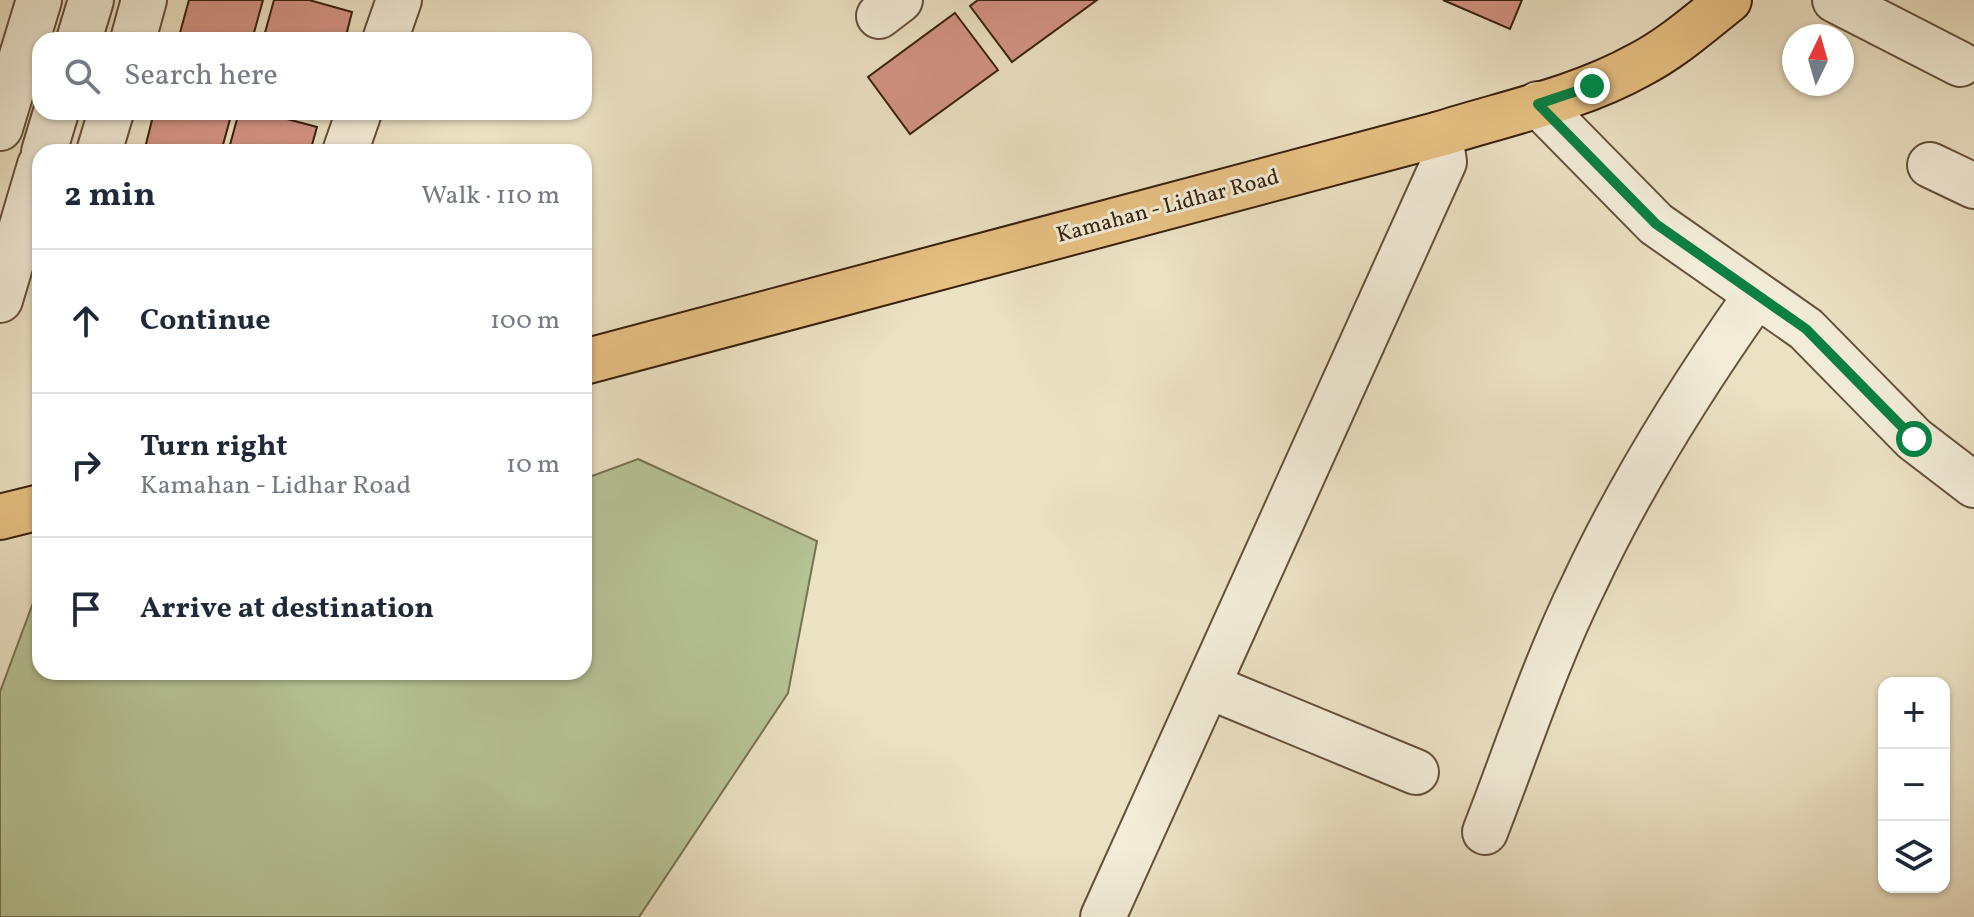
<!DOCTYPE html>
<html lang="en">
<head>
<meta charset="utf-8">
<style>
  :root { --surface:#fff; --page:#f2f2f3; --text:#1f2937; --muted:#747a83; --line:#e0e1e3 }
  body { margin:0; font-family:Vollkorn,serif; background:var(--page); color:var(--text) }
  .controls { position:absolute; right:24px; bottom:24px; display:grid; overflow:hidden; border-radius:16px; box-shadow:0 2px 6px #0004 }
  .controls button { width:72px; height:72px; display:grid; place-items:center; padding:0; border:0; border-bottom:2px solid var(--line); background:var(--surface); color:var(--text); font:40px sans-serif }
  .compass { position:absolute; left:1782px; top:24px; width:72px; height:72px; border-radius:50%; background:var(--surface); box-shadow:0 2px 6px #0004; rotate:5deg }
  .stop { position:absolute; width:24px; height:24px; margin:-18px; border:6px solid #0b8043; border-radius:50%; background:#fff }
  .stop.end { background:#0b8043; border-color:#fff; box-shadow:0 2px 8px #0008 }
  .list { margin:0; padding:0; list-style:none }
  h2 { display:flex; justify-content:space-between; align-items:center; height:104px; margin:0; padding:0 32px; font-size:34px }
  h2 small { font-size:26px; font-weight:400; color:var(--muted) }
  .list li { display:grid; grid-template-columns:52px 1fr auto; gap:24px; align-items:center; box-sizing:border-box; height:144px; padding:0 32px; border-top:2px solid var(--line) }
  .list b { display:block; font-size:30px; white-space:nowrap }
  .list p { margin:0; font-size:26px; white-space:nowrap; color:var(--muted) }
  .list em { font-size:26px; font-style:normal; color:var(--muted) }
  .icon { flex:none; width:44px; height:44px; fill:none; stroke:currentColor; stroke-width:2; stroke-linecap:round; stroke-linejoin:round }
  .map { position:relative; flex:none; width:1974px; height:917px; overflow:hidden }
  .search { position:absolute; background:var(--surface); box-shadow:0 2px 6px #0004; left:32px; top:32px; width:560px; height:88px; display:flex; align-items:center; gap:20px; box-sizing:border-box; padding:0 28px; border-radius:24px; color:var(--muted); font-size:30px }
  .panel { position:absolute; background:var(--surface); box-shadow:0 2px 6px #0004; left:32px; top:144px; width:560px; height:536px; border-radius:24px }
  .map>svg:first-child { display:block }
  .green { fill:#b6c395; stroke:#777251; stroke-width:2 }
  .building { fill:#d39384; stroke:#38200d; stroke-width:2 }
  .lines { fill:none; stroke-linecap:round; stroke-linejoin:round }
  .minor-casing { stroke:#65503a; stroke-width:48 }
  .major-casing { stroke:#38200d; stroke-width:48 }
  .minor { stroke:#f2ecd8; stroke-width:44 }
  .major { stroke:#e6c082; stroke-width:44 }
  .route { stroke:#0b8043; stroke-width:10 }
  .labels { text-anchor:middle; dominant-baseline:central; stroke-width:6; stroke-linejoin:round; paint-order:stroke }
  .street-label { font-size:22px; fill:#38200d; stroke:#f2ecd8 }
</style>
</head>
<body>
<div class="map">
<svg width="1974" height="917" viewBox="0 0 1974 917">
  <rect width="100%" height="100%" fill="#ebe1c3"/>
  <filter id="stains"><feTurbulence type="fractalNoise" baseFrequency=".0025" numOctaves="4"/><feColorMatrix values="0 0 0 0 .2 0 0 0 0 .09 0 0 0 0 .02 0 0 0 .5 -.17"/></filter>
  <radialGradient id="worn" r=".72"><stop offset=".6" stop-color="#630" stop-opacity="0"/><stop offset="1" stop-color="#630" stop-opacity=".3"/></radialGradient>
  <path class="green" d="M 638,459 L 817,541 L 788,693 L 639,917 L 0,917 L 0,692 L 40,584 L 40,672 L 584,672 L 584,479 Z"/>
  <path class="building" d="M 189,0 L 263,0 L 252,40 L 178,40 Z
    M 274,0 L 309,0 L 352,12 L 345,40 L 263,40 Z
    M 978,0 L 1097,0 L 1012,62 L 970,6 Z
    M 1443,0 L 1522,0 L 1510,29 Z
    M 955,13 L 998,70 L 910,134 L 868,77 Z
    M 154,112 L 232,112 L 221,152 L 144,152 Z
    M 239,112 L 261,112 L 317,127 L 310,152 L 228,152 Z"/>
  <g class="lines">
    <g class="minor-casing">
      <path id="minor" d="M 1835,0 L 1960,64
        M 879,16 L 900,0
        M 79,40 L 91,0
        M 133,40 L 144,0
        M 385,40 L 399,0
        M 1538,104 L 1656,224 L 1806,329 L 1914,439 L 1974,485
        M 0,128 L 39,0
        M 44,152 L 56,112
        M 99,152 L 111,112
        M 345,152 L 359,112
        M 1930,165 L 1974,186
        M 0,300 L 40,165
        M 1208,686 L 1416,772
        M 1485,832 C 1517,750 1545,663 1584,584 C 1631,483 1691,388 1755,297
        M 1103,917 L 1444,162 L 1440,134"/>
    </g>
    <g class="major-casing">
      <path id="major" d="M 584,362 L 1440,134 C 1506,113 1578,99 1639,65 C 1672,48 1700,23 1729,0
        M 0,517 L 40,507"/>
    </g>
    <use href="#minor" class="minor"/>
    <use href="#major" class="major"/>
  </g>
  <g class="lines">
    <path class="route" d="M 1592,86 L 1538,104 L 1656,224 L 1806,329 L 1914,439"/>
  </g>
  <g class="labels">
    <g class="street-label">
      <text transform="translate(1168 207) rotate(-15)">Kamahan - Lidhar Road</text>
    </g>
  </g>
  <rect width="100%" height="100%" filter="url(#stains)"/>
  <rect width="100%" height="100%" fill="url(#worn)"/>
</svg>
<div class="controls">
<button>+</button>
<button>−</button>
<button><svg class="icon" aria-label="layers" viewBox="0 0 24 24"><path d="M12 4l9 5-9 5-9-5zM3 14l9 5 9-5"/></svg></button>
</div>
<svg class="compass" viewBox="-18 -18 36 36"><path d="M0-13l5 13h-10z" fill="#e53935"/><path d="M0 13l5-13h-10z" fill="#747a83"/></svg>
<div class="stop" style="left:1914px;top:439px"></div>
<div class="stop end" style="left:1592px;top:86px"></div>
<div class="search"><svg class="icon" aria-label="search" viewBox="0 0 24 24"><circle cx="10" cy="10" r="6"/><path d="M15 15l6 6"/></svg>Search here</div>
<section class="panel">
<h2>2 min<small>Walk · 110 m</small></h2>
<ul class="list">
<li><svg class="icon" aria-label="ahead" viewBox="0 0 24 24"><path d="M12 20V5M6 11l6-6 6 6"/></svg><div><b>Continue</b></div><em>100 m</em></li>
<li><svg class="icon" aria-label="right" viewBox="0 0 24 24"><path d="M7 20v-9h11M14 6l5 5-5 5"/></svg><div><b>Turn right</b><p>Kamahan - Lidhar Road</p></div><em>10 m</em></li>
<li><svg class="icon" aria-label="arrive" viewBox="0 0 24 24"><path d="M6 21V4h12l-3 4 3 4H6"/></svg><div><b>Arrive at destination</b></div></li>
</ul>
</section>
</div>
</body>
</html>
